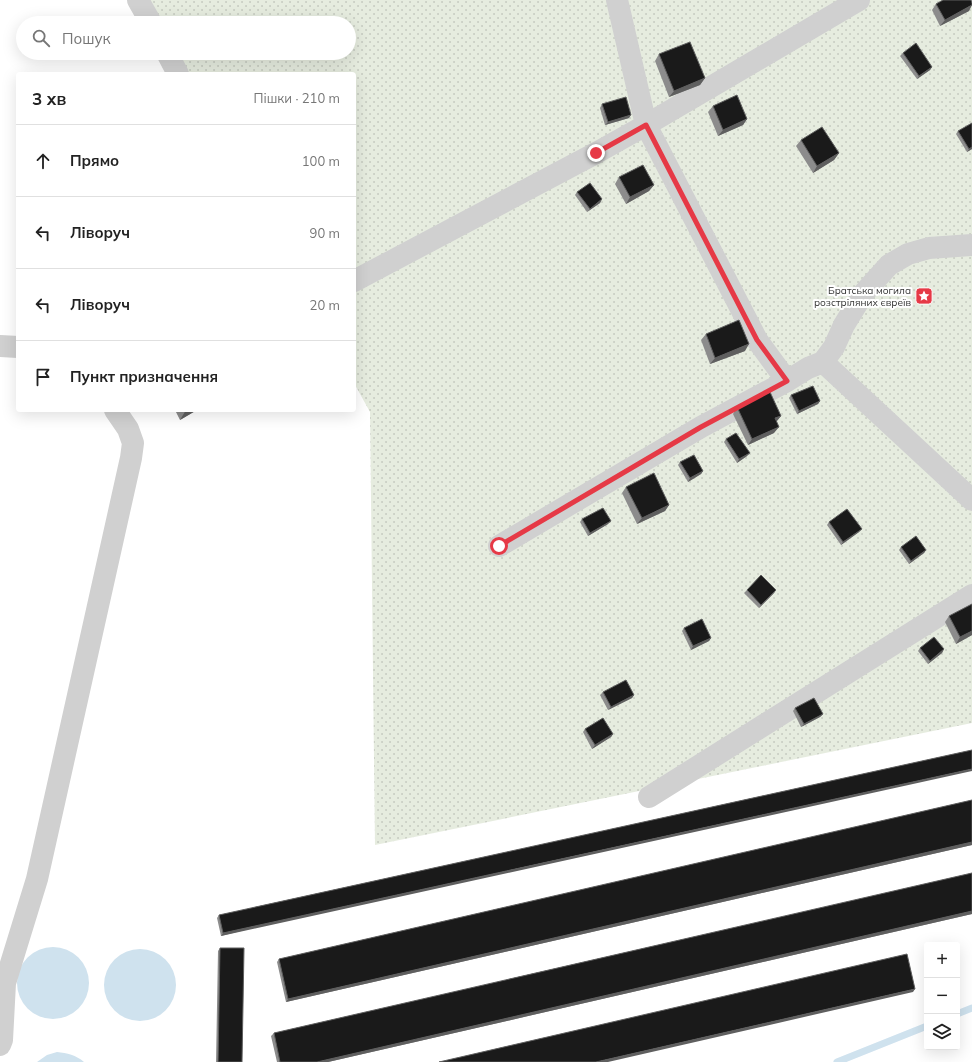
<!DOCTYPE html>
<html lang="uk">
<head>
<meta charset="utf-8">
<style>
  :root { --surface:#fff; --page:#f6f6f6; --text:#222; --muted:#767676; --line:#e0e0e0 }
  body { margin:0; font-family:Mulish,sans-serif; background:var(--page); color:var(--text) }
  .controls { position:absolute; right:12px; bottom:12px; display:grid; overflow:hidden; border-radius:4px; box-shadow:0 4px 16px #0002 }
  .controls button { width:36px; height:36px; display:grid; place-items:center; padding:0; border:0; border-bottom:1px solid var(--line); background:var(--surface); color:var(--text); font:20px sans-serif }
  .stop { position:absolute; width:12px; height:12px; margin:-9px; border:3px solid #e63946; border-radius:50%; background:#fff }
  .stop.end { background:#e63946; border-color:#fff; box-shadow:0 1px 4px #0008 }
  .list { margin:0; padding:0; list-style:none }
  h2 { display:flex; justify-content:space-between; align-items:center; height:52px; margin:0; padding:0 16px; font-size:17px }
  h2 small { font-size:13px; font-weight:400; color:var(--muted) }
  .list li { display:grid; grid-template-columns:26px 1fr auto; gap:12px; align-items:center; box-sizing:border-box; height:72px; padding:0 16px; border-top:1px solid var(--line) }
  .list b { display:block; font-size:15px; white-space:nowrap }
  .list em { font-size:13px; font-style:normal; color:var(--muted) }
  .icon { flex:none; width:22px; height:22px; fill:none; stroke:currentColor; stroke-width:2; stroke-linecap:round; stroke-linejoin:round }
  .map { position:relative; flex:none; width:972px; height:1062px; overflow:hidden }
  .search { position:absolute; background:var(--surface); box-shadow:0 4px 16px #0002; left:16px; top:16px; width:340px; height:44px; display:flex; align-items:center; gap:10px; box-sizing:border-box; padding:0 14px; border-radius:22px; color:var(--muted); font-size:15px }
  .panel { position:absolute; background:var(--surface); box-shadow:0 4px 16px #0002; left:16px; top:72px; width:340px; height:340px; border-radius:4px }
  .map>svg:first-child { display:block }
  .park { fill:url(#park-dots) }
  .water { fill:#cfe2ee }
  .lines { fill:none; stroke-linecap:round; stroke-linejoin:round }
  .stream { stroke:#cfe2ee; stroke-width:7 }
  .minor { stroke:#d0d0d0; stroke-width:22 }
  .wall { fill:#8c8c8c }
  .shaded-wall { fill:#5f5f5f }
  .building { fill:#1a1a1a; stroke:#5f5f5f }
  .route { stroke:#e63946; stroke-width:5 }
  .labels { text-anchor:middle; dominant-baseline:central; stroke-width:4; stroke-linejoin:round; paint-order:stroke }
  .poi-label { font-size:10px; fill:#333; stroke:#fff; text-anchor:end }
</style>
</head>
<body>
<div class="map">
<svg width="972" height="1062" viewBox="0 0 972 1062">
  <defs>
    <pattern id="park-dots" width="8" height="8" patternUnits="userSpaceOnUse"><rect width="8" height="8" fill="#e6ecdf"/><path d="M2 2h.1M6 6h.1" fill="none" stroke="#c6cbc0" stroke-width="1.8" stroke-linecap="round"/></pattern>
  </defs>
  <rect width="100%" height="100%" fill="#fff"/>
  <path class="park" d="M 135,0 L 972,0 L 972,723 L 375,845 L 370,412 L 354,383 L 354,74 L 177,74 L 165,53 L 349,53 L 349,23 L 148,23 Z"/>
  <path class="water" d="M17 983a36 36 0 1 1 72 0a36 36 0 1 1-72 0Z
    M104 985a36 36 0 1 1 72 0a36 36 0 1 1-72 0Z
    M 57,1052 C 67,1053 76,1055 84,1062 L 37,1062 L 47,1055 Z"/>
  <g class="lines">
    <path class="stream" d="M 957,1014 L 972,1008
      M 837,1062 L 927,1026"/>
    <path class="minor" d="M 138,0 L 151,23
      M 617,0 L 646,125 L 757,340 L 787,381 L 808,368 L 823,362 L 834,347 L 844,325 L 863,294 L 889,265 L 908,254 L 929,248 L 972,245
      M 167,53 L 178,74
      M 354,281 L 596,153 L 646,125 L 859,0
      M 0,346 L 18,347
      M 823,362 L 972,500
      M 499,546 L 701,427 L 787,381
      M 649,797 L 972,595
      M 0,1045 L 2,1040 L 5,983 L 37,879 L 131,458 L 133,443 L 128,429 L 115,410"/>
  </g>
  <path class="wall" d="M 936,4 L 969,11 L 940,26 L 932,10 Z
    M 903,53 L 932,67 L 930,70 L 917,79 L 900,56 Z
    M 659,54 L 705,78 L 700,85 L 669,97 L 655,61 Z
    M 602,104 L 629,118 L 605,125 L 600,108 Z
    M 713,106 L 747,119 L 743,125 L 718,136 L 708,112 Z
    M 958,131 L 972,149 L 967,152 L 956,134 Z
    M 801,140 L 839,153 L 834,160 L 813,173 L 796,146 Z
    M 619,177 L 654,185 L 649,191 L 626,204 L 615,184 Z
    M 577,192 L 602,199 L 600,203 L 587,212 L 575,195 Z
    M 706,334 L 745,351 L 710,364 L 701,340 Z
    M 791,395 L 820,401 L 818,404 L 797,414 L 789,398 Z
    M 737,407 L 781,416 L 776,422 L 774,433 L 748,445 L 733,414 Z
    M 175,410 L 197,410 L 180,420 Z
    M 726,439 L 747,456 L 737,463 L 724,442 Z
    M 680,462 L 703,471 L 701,474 L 688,482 L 678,465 Z
    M 626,487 L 669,505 L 665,511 L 637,524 L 622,493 Z
    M 582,519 L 608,524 L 588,536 L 580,522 Z
    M 829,522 L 859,532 L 841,545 L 827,525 Z
    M 901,547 L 926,550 L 924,553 L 909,564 L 899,550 Z
    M 747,590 L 776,590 L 774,593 L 759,608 L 744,593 Z
    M 949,616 L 972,635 L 956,644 L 945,622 Z
    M 684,628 L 711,638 L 709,641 L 691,650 L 682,631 Z
    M 920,648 L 944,649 L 942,653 L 928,664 L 918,651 Z
    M 603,692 L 634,695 L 632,698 L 608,710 L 600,695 Z
    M 795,708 L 823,714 L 820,717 L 801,727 L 793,711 Z
    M 585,729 L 613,734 L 611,737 L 592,749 L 583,732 Z
    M 972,750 L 221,936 L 217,918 L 219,915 Z
    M 972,800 L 972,845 L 286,1002 L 277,962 L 279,959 Z
    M 972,873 L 972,914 L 328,1062 L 277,1062 L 271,1036 L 274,1033 Z
    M 220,948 L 242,1062 L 216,1062 L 218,951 Z"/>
  <path class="shaded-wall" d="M 972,5 L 969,11 L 940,26 L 945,20 Z
    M 932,67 L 930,70 L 917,79 L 919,76 Z
    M 705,78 L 700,85 L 669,97 L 674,91 Z
    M 631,115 L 629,118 L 605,125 L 608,122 Z
    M 747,119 L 743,125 L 718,136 L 723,130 Z
    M 972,147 L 972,149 L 967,152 L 969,149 Z
    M 839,153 L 834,160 L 813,173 L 817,166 Z
    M 654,185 L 649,191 L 626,204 L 630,197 Z
    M 602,199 L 600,203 L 587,212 L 590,209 Z
    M 749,344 L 745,351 L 710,364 L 715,358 Z
    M 820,401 L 818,404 L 797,414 L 799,411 Z
    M 186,410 L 197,410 L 180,420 Z
    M 781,416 L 776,422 L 775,418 Z
    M 779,427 L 774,433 L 748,445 L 752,439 Z
    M 750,453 L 747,456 L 737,463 L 739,459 Z
    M 703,471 L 701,474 L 688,482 L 690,478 Z
    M 669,505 L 665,511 L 637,524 L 642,518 Z
    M 611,521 L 608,524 L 588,536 L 590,533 Z
    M 862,529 L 859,532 L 841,545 L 843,542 Z
    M 926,550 L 924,553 L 909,564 L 911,561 Z
    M 776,590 L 774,593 L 759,608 L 761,605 Z
    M 972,631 L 972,635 L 956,644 L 960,637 Z
    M 711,638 L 709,641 L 691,650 L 693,646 Z
    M 944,649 L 942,653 L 928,664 L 930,661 Z
    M 634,695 L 632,698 L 608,710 L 611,707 Z
    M 823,714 L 820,717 L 801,727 L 804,724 Z
    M 613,734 L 611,737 L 592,749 L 595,745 Z
    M 972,769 L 972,771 L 221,936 L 223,933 Z
    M 972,842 L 972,845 L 286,1002 L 288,999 Z
    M 972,911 L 972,914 L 328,1062 L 317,1062 Z
    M 915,989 L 913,992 L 608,1062 L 596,1062 Z"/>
  <path class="building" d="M 943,0 L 971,0 L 972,3 L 972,5 L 945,20 L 936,4 Z
    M 690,42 L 705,78 L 674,91 L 659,54 Z
    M 916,43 L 932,67 L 919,76 L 903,53 Z
    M 737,95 L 747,119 L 723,130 L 713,106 Z
    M 626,97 L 631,115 L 608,122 L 602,104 Z
    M 972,123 L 972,147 L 969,149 L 958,131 Z
    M 822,127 L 839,153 L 817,166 L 801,140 Z
    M 643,165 L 654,185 L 630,197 L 619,177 Z
    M 590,183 L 602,199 L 590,209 L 577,192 Z
    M 739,320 L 749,344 L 715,358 L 706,334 Z
    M 813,386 L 820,401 L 799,411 L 791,395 Z
    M 770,392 L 781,416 L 775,418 L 779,427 L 752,439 L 737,407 Z
    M 736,433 L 750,453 L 739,459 L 726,439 Z
    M 694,455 L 703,471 L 690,478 L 680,462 Z
    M 654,473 L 669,505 L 642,518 L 626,487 Z
    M 603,508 L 611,521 L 590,533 L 582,519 Z
    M 847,509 L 862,529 L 843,542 L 829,522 Z
    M 916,536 L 926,550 L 911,561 L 901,547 Z
    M 761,575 L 776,590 L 761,605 L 747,590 Z
    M 972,604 L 972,631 L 960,637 L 949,616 Z
    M 702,619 L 711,638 L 693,646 L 684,628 Z
    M 934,637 L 944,649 L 930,661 L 920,648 Z
    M 626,680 L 634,695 L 611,707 L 603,692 Z
    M 814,698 L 823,714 L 804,724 L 795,708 Z
    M 603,718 L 613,734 L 595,745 L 585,729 Z
    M 972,750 L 972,769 L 223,933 L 219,915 Z
    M 972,800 L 972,842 L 288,999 L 279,959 Z
    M 972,873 L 972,911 L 317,1062 L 280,1062 L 274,1033 Z
    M 220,948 L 244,948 L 242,1062 L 218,1062 Z
    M 907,954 L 915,989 L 596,1062 L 439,1062 Z"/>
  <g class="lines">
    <path class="route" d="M 499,546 L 701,427 L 787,381 L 757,340 L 646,125 L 596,153"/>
  </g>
  <defs>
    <g id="sight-square" transform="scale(0.9)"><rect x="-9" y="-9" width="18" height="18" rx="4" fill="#e63946" stroke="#fff"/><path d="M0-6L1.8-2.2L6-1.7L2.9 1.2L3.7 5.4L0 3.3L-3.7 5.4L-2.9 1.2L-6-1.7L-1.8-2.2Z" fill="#fff"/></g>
  </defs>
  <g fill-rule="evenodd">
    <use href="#sight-square" x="924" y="296"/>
  </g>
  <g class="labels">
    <g class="poi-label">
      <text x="911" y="290">Братська могила<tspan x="911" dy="12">розстріляних євреїв</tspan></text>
    </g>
  </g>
</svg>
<div class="controls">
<button>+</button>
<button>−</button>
<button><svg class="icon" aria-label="layers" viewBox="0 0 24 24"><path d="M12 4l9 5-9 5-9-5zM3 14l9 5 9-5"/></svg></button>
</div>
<div class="stop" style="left:499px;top:546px"></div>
<div class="stop end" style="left:596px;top:153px"></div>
<div class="search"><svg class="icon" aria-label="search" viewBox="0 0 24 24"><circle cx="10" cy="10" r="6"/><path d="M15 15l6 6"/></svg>Пошук</div>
<section class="panel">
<h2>3 хв<small>Пішки · 210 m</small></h2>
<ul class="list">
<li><svg class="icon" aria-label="ahead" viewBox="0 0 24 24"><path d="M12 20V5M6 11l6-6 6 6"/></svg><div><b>Прямо</b></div><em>100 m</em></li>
<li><svg class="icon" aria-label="left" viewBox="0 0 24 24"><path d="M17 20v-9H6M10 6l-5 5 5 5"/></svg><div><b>Ліворуч</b></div><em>90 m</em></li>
<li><svg class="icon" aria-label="left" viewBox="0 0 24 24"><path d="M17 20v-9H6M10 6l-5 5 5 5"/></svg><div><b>Ліворуч</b></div><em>20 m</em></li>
<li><svg class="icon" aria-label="arrive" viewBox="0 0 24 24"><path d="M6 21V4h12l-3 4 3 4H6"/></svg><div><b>Пункт призначення</b></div></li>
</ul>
</section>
</div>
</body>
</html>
